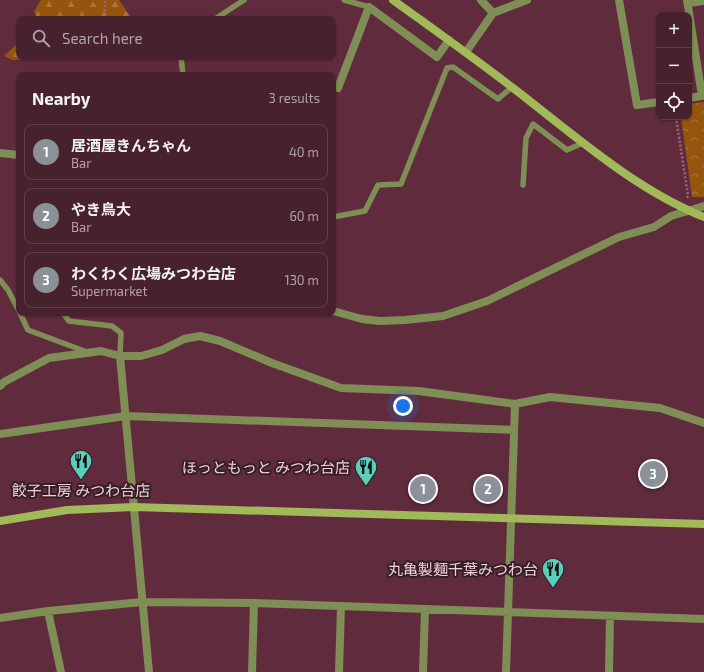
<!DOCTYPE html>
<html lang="en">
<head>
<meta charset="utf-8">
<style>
  :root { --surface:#48212e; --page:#522e3a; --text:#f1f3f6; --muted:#b1a3aa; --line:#603e4a; --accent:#8c9099 }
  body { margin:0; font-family:"Exo 2","Noto Sans JP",sans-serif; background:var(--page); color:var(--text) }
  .controls { position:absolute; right:12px; top:12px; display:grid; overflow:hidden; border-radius:8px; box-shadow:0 1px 3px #0004 }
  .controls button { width:36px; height:36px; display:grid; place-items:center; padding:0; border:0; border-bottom:1px solid var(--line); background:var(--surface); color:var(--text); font:20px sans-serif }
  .you { position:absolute; left:403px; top:406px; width:14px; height:14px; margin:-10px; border:3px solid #fff; border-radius:50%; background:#1a73e8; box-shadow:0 0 0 6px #1a73e833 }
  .badge { display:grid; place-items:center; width:26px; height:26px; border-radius:50%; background:var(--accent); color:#fff; font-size:13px; font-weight:700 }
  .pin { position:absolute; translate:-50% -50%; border:2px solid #fff; box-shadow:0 1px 4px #0006 }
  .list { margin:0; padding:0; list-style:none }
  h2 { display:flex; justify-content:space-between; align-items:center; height:52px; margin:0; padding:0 16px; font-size:17px }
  h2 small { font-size:13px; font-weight:400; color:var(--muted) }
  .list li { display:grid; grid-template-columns:26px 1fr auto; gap:12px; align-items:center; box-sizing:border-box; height:56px; margin:0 8px 8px; padding:0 8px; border:1px solid var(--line); border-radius:8px }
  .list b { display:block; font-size:15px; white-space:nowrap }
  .list p { margin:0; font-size:13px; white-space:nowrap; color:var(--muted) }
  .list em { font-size:13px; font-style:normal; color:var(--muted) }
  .icon { flex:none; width:22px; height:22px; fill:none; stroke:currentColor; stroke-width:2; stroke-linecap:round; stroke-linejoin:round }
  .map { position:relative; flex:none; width:704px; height:672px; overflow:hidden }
  .search { position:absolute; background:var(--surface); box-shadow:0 1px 3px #0004; left:16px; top:16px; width:320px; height:44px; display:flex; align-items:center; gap:10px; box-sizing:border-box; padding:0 14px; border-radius:8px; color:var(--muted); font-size:15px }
  .panel { position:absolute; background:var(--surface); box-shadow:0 1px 3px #0004; left:16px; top:72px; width:320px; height:244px; border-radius:8px }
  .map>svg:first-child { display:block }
  .forest { fill:url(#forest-firs) }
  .park { fill:url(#park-crowns) }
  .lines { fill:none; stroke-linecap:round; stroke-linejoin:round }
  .path { stroke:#976a78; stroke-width:2.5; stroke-dasharray:2 2; stroke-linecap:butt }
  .lane { stroke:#7f8e54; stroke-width:5.5 }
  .street { stroke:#7f8e54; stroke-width:8 }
  .secondary { stroke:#a2b95a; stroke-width:8 }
  .labels { text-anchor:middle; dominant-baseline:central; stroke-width:4; stroke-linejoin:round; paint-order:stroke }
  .poi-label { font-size:15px; fill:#f2d0d9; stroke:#361e25; text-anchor:end }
</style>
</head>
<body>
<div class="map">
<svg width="704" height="672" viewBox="0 0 704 672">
  <defs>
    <pattern id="forest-firs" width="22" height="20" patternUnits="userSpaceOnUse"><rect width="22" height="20" fill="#96550d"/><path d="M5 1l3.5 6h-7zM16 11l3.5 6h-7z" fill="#aa743b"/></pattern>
    <pattern id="park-crowns" width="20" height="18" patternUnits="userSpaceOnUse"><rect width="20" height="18" fill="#96550d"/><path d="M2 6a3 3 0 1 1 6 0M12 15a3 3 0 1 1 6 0" fill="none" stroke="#aa743b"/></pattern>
  </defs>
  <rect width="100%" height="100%" fill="#602c3d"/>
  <path class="forest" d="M 41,0 L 119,0 L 132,19 L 37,19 L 34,11 Z
    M 19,42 L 19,57 L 51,57 L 13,60 L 4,56 Z"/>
  <path class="park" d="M 704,102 L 704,197 L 692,197 L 681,117 L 689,117 L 689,104 Z"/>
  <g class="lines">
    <path class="path" d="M 105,19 L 105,0
      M 676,117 L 688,196 L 686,199"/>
    <path class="lane" d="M 344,0 L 369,7
      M 215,19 L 244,0
      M 181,57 L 183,75
      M 523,185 L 526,138 L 533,124 L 567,150 L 583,143
      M 333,217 L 365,211 L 378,185 L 401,184 L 447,68 L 453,67 L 498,99 L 512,87
      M 0,280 L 8,290 L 19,311
      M 20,313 L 28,330 L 87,352
      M 63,313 L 69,321 L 112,326 L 121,333 L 120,356"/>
    <path class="street" d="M 481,0 L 493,13
      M 619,0 L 637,105 L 659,102
      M 687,0 L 702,96 L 689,98
      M 688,3 L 704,1
      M 466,52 L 493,13 L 527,0
      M 338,88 L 369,7 L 437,57 L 449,40
      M 0,153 L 19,155
      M 333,311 L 362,319 L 380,321 L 405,320 L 443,316 L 487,301 L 619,237 L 654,227 L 671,216 L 704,206
      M 120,356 L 149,672
      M 0,386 L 4,382 L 49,358 L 101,351 L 120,356 L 141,356 L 162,350 L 184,339 L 200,336 L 220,341 L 272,363 L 341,388 L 419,391 L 515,404 L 550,397 L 660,408 L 704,423
      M 0,434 L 126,416 L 514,430
      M 48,611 L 61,672
      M 0,618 L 48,611 L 142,602 L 254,603 L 704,619
      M 252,672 L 254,603
      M 339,672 L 341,607
      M 423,672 L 425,610
      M 506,672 L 515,404
      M 609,672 L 610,617"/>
    <path class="secondary" d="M 393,0 C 433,29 474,58 513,88 C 573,134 634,189 704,217
      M 0,521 L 67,510 L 134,507 L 704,524"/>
  </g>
  <defs>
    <g id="restaurant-pin" transform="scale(1.15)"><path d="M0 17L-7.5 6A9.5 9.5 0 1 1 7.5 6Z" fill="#5bcebb" stroke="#361e25"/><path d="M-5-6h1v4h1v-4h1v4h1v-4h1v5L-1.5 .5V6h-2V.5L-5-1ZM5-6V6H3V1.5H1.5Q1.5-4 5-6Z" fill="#111"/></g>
  </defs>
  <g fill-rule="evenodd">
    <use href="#restaurant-pin" x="81" y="461"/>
    <use href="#restaurant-pin" x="366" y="467"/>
    <use href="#restaurant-pin" x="553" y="569"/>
  </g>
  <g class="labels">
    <g class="poi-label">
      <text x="350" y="467">ほっともっと みつわ台店</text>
      <text x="81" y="490" text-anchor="middle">餃子工房 みつわ台店</text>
      <text x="538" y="569">丸亀製麺千葉みつわ台</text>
    </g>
  </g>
</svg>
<div class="controls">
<button>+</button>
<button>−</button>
<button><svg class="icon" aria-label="locate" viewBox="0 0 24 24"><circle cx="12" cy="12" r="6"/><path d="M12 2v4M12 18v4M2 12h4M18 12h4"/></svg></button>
</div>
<div class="you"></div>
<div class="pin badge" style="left:423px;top:489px">1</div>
<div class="pin badge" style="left:488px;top:489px">2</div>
<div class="pin badge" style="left:653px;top:474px">3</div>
<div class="search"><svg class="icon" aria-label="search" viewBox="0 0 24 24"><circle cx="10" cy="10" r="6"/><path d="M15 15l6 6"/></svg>Search here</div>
<section class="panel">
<h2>Nearby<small>3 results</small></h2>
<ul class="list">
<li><span class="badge">1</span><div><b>居酒屋きんちゃん</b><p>Bar</p></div><em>40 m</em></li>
<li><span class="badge">2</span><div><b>やき鳥大</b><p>Bar</p></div><em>60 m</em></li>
<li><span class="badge">3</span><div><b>わくわく広場みつわ台店</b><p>Supermarket</p></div><em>130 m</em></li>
</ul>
</section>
</div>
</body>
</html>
